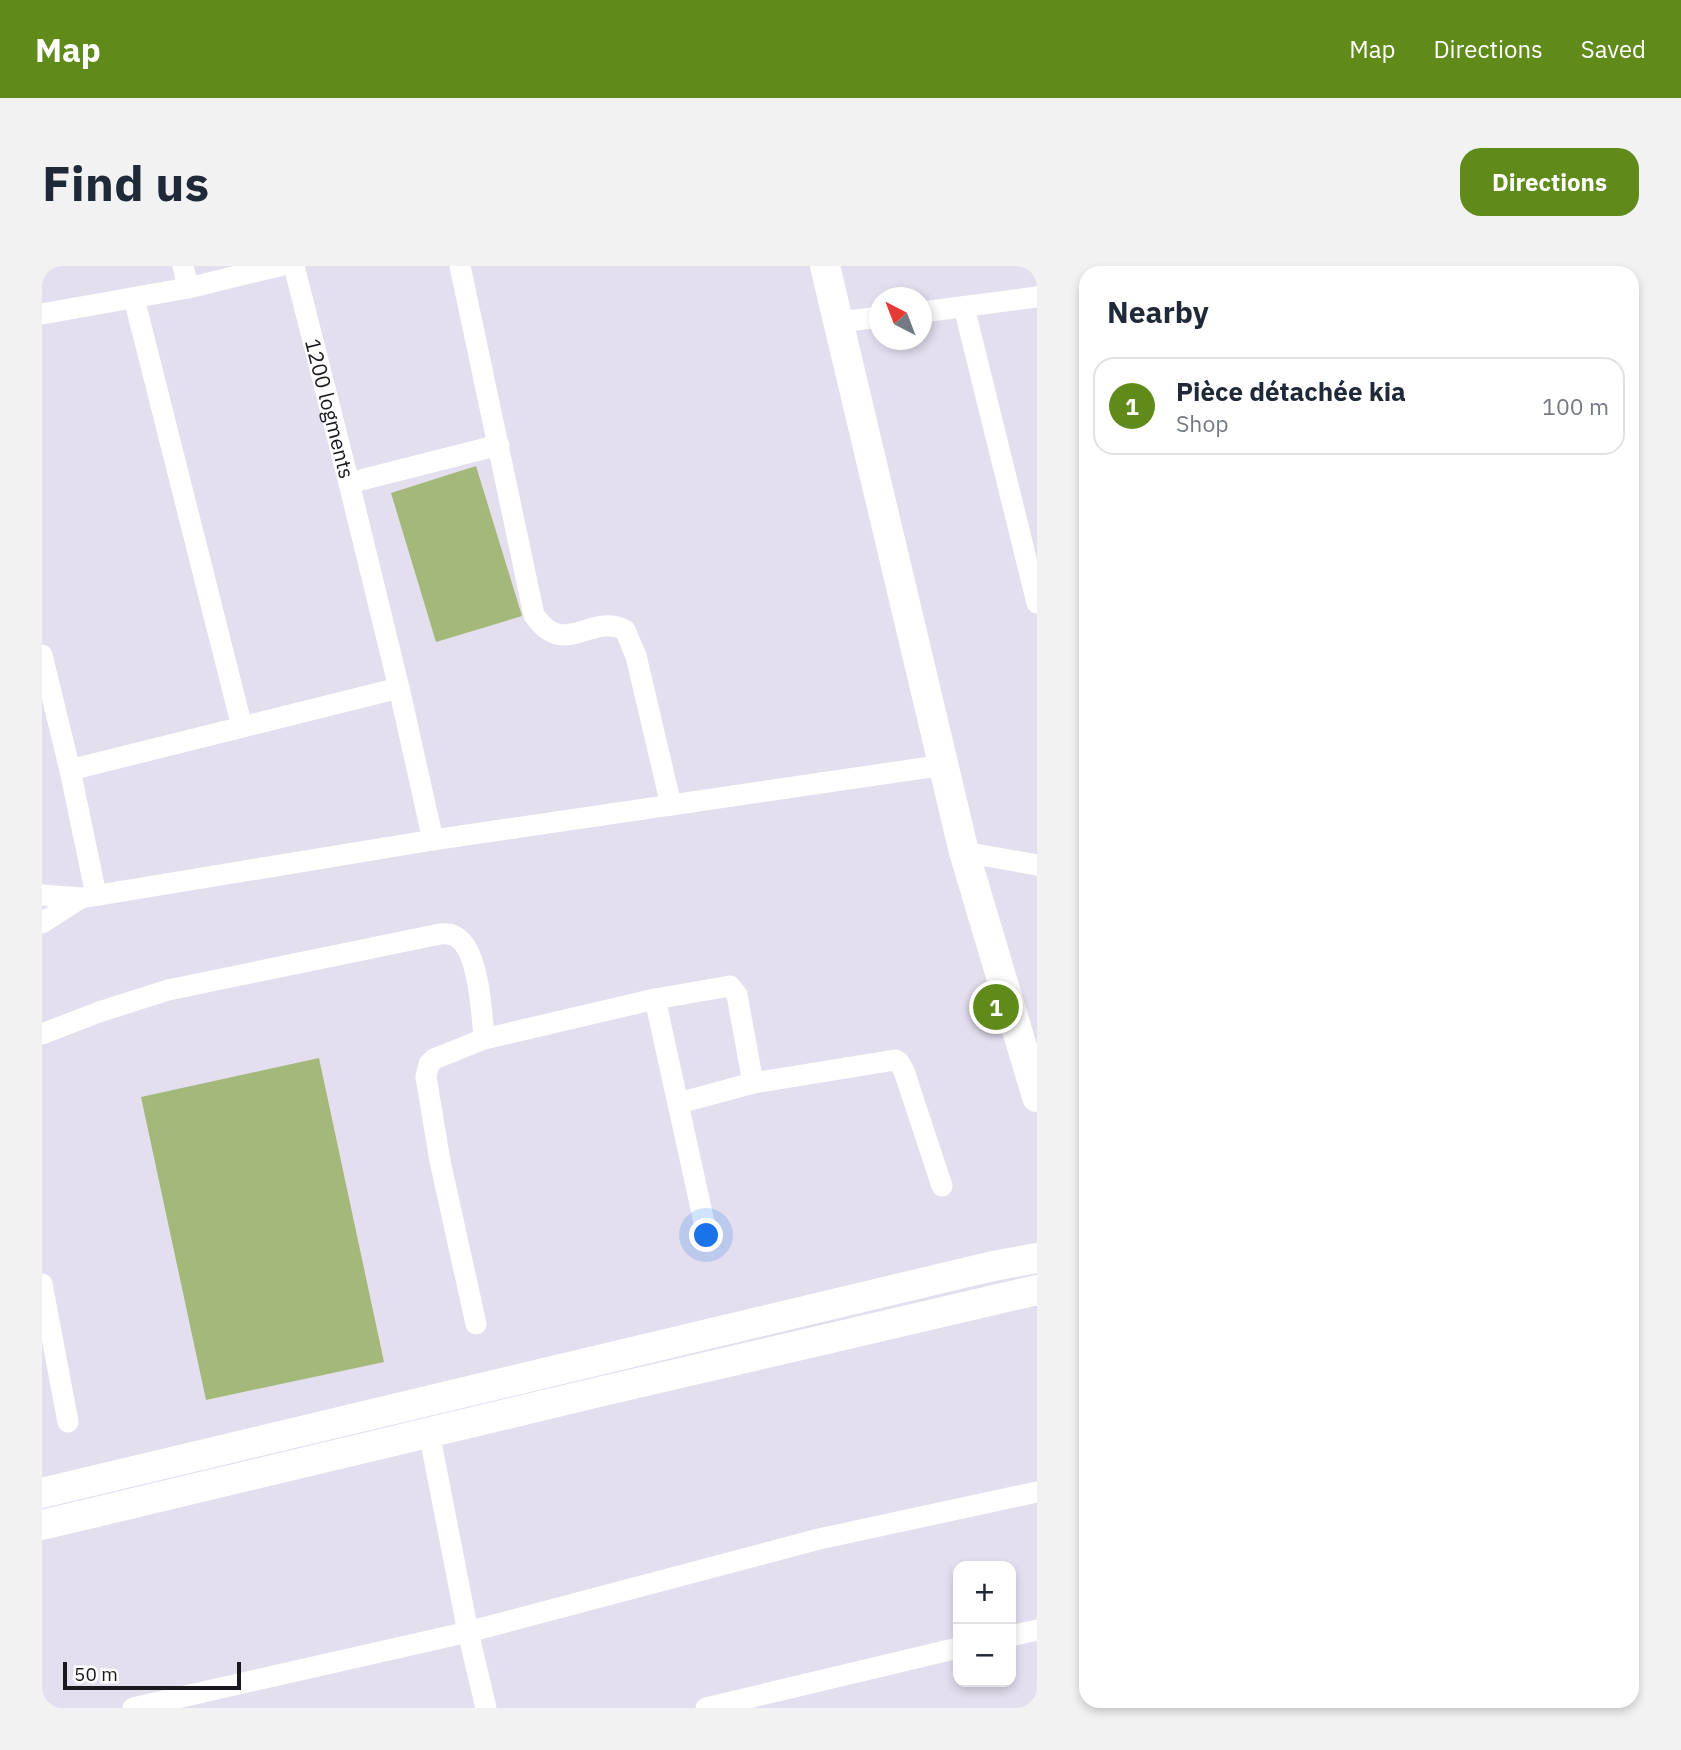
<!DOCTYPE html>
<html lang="en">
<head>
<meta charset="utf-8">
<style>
  :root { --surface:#fff; --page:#f2f2f3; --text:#1f2937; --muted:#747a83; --line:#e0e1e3; --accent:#608b1b }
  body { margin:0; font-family:"IBM Plex Sans",sans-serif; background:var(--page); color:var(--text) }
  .controls { position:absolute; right:21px; bottom:21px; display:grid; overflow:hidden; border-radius:14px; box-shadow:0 4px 10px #0003 }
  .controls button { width:63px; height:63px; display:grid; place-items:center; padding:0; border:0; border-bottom:2px solid var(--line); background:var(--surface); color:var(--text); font:35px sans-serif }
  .compass { position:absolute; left:827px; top:21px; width:63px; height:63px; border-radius:50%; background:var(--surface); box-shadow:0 4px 10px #0003; rotate:318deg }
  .scale { position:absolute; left:21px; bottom:18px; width:178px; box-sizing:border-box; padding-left:7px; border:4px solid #1b191f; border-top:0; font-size:19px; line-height:24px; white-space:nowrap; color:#1b191f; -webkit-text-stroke:5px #fff; paint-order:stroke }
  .you { position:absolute; left:665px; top:970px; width:24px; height:24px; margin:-18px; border:5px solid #fff; border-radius:50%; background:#1a73e8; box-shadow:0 0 0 10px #1a73e833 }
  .badge { display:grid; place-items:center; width:46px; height:46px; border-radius:50%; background:var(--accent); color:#fff; font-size:23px; font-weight:700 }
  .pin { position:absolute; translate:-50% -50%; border:4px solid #fff; box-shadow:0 2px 7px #0006 }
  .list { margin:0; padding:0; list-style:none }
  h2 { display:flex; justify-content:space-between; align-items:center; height:91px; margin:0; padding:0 28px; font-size:30px }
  h2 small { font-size:23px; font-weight:400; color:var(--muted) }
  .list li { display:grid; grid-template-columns:46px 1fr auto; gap:21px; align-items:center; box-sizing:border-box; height:98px; margin:0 14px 14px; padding:0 14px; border:2px solid var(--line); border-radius:21px }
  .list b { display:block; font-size:26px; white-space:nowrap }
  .list p { margin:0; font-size:23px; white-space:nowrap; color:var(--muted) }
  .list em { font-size:23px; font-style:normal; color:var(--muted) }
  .map { position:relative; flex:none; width:995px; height:1442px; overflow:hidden; border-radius:21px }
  header { display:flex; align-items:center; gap:42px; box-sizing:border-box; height:98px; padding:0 35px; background:var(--accent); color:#fff }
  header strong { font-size:33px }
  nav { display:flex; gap:38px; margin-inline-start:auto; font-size:24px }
  .intro { display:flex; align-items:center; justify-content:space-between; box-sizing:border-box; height:168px; padding:0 42px }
  h1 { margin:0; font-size:49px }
  .button { padding:18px 32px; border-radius:21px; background:var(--accent); color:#fff; font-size:24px; font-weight:700 }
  main { display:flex; gap:42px; padding:0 42px }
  aside { flex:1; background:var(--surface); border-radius:21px; box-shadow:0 4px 10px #0003 }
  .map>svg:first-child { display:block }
  .pitch { fill:#a4b87a }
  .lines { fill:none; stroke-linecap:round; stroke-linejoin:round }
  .street { stroke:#fff; stroke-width:21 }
  .secondary { stroke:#fff; stroke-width:30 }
  .labels { text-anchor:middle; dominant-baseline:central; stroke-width:5; stroke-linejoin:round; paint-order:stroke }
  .street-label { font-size:21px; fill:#1b191f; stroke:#fff }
</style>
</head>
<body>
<header>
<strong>Map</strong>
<nav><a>Map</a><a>Directions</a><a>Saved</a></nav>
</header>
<div class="intro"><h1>Find us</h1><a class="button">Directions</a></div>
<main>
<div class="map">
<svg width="995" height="1442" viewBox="0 0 995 1442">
  <rect width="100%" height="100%" fill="#e4dfef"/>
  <path class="pitch" d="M 434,200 L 480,350 L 394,376 L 349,227 Z
    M 277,792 L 342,1096 L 164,1134 L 99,831 Z"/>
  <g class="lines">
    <g class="street">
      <path d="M 141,0 L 146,22"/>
      <path id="s1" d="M 252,0 L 307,217 L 457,179"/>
      <path d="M 418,0 L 492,349 C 523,394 548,346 583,364 L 594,390 L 629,539"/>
      <path d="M 92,32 L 200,461"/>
      <path d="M 922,41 L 995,337"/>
      <path d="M 880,46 L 995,31"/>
      <path d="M 0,48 L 146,22 L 237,0"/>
      <path d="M 798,56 L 838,51"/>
      <path d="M 307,217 L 357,422 L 391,574"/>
      <path d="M 0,389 L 28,504 L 54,629"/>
      <path d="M 28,504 L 357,422"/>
      <path d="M 922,586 L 995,599"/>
      <path d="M 0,629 L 39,632 L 391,574 L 902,499"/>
      <path d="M 0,657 L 39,632"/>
      <path d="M 613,733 L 662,956"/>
      <path d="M 0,768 L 57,746 L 126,724 L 398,668 C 402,668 406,667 410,669 C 437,677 440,748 442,773 L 613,733 L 688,720 L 695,729 L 711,817"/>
      <path d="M 637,837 L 711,817 L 853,794 L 857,796 L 862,805 L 900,920"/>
      <path d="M 0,1018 L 26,1156"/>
      <path d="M 434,1058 L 398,895 L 384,811 L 387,798 L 392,793 L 442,773"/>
      <path d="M 387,1166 L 426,1366 L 444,1442"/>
      <path d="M 969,1370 L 995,1364"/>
      <path d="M 91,1442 L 426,1366 L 777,1273 L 995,1226"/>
      <path d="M 664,1442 L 916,1382"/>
    </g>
    <path class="secondary" d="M 783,0 L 922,586 L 995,831
      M 0,1227 L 951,1000 L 995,992
      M 0,1259 L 557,1126 L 995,1024"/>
  </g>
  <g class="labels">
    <g class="street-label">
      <text stroke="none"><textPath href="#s1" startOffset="147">1200 logments</textPath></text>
    </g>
  </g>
</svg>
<div class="controls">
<button>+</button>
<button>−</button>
</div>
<svg class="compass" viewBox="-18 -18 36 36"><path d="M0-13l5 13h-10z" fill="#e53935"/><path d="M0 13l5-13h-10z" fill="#747a83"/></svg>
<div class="scale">50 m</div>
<div class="you"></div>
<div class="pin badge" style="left:954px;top:741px">1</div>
</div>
<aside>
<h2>Nearby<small></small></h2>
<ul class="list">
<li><span class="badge">1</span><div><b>Pièce détachée kia</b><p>Shop</p></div><em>100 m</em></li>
</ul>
</aside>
</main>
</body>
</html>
